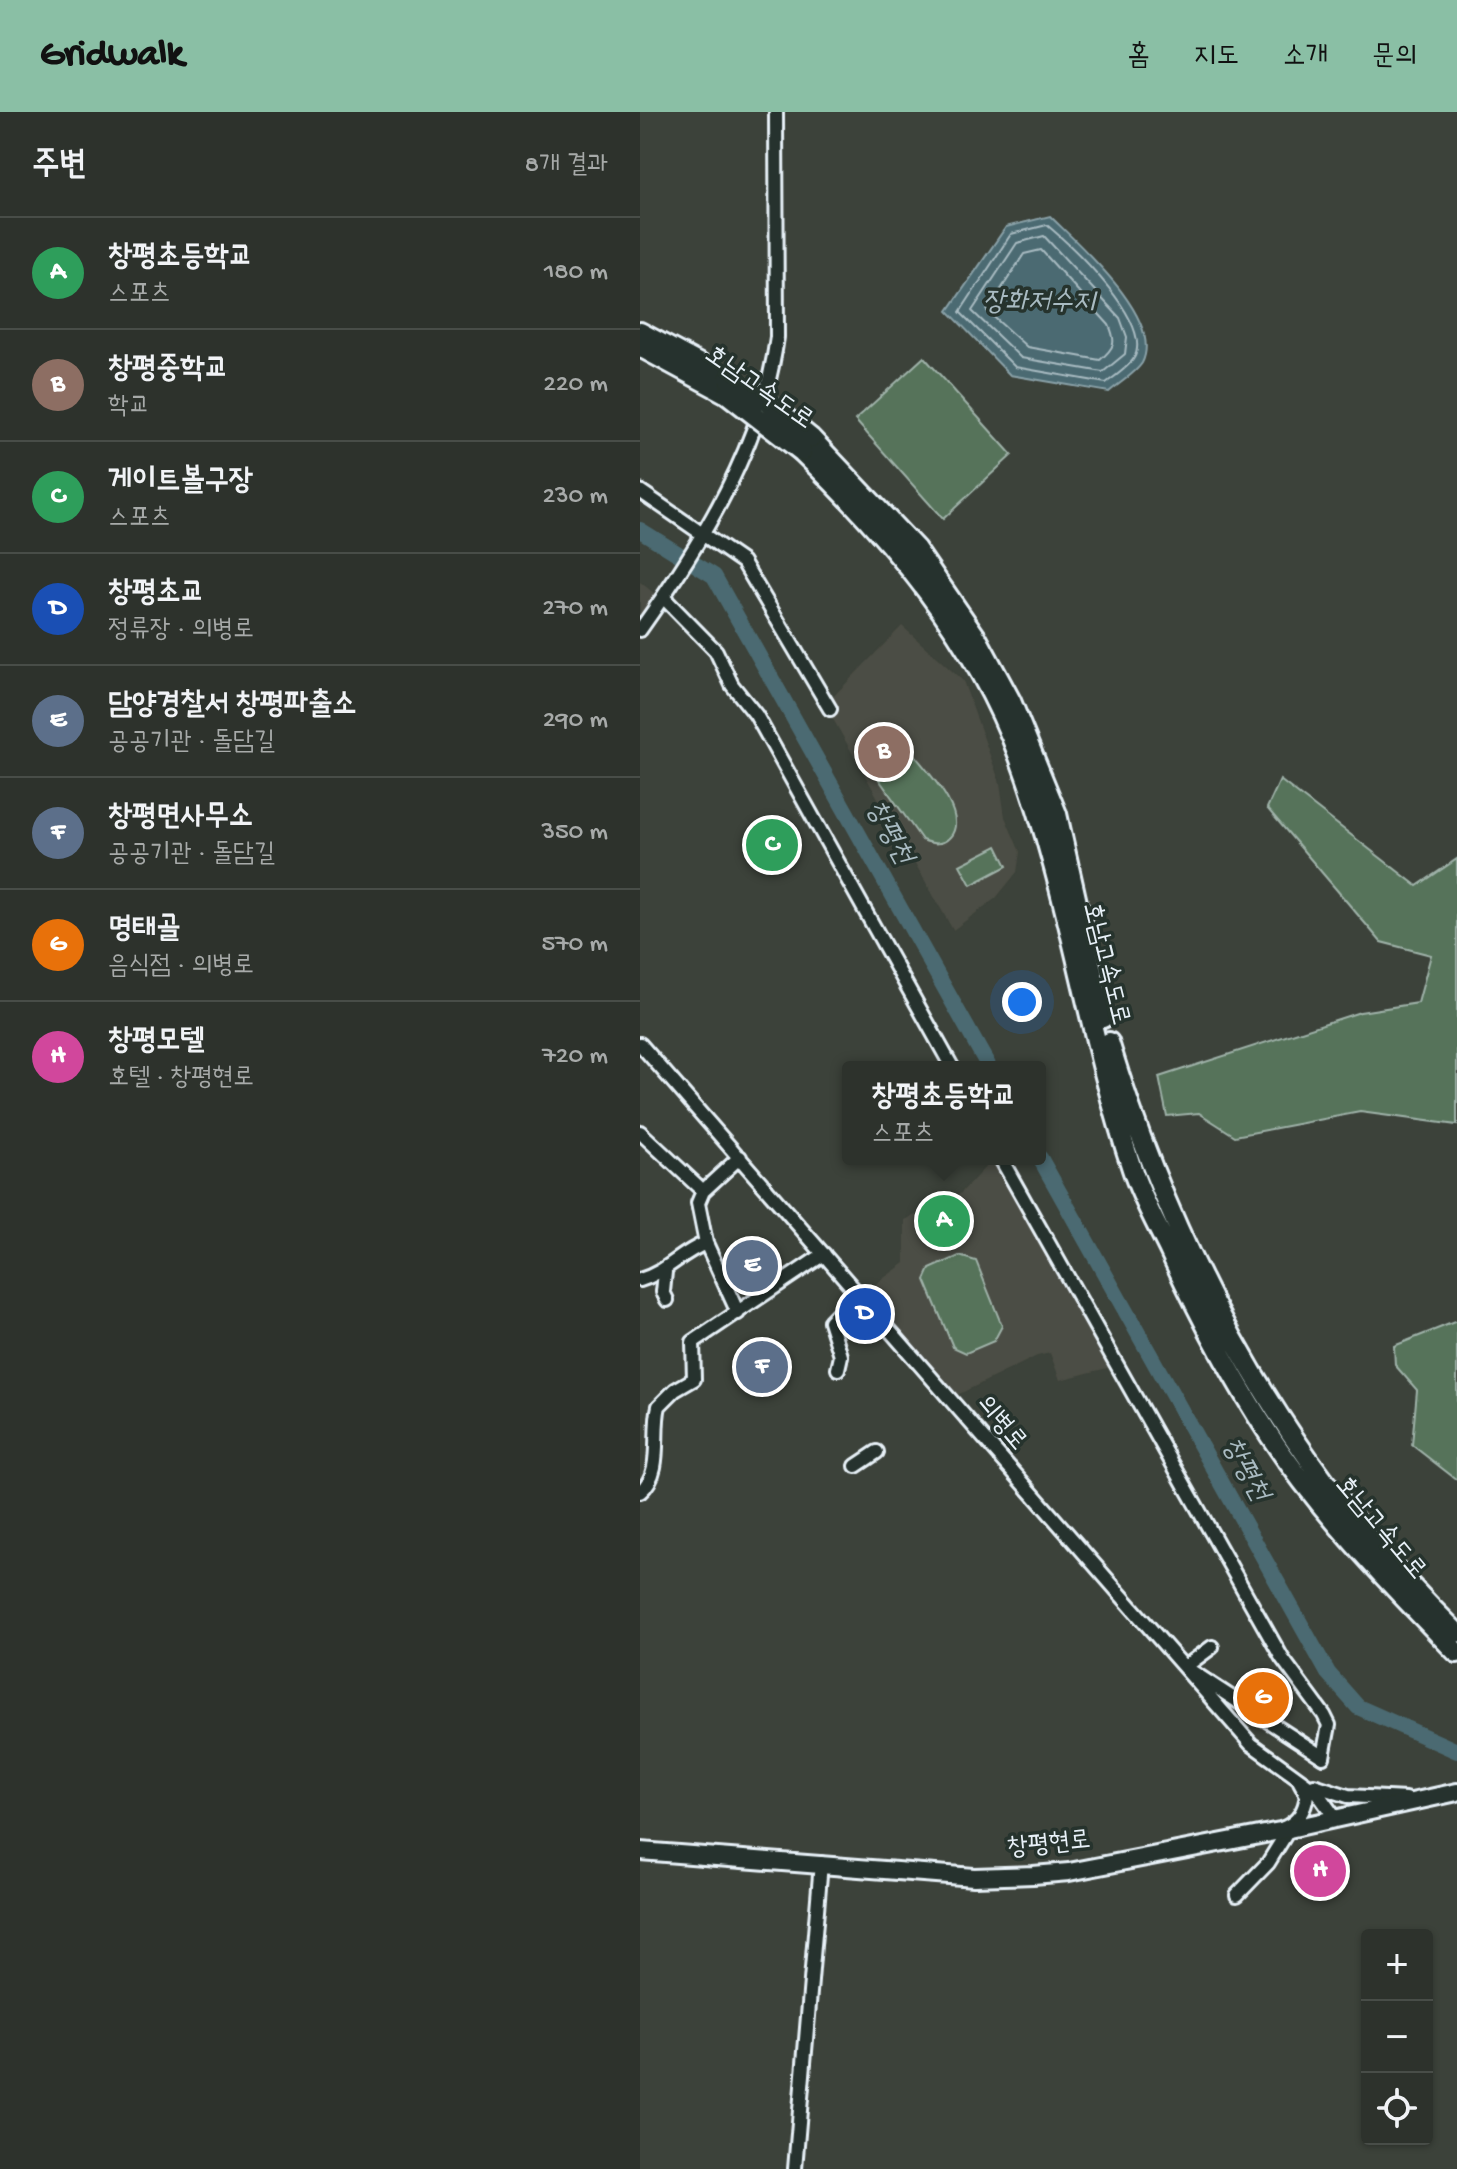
<!DOCTYPE html>
<html lang="ko">
<head>
<meta charset="utf-8">
<style>
  :root { --surface:#2d322c; --page:#393e38; --text:#f1f3f6; --muted:#a7aaa9; --line:#484d48; --accent:#8abfa5 }
  body { margin:0; font-family:"Gochi Hand","Poor Story",sans-serif; background:var(--page); color:var(--text) }
  .controls { position:absolute; right:24px; bottom:24px; display:grid; overflow:hidden; border-radius:8px; box-shadow:0 2px 6px #0004 }
  .controls button { width:72px; height:72px; display:grid; place-items:center; padding:0; border:0; border-bottom:2px solid var(--line); background:var(--surface); color:var(--text); font:40px sans-serif }
  .you { position:absolute; left:382px; top:890px; width:28px; height:28px; margin:-20px; border:6px solid #fff; border-radius:50%; background:#1a73e8; box-shadow:0 0 0 12px #1a73e833 }
  .badge { display:grid; place-items:center; width:52px; height:52px; border-radius:50%; background:var(--accent); color:#fff; font-size:26px; font-weight:700 }
  .pin { position:absolute; translate:-50% -50%; border:4px solid #fff; box-shadow:0 2px 8px #0006 }
  .popup { position:absolute; left:202px; top:949px; width:204px; height:104px; box-sizing:border-box; display:grid; place-content:center; border-radius:8px; background:var(--surface); filter:drop-shadow(0 2px 6px #0005); font-size:26px; white-space:nowrap; color:var(--muted) }
  .popup b { font-size:30px; color:var(--text) }
  .popup::after { content:''; position:absolute; left:50%; top:100%; margin-left:-16px; border:16px solid transparent; border-top-color:var(--surface) }
  .list { margin:0; padding:0; list-style:none }
  h2 { display:flex; justify-content:space-between; align-items:center; height:104px; margin:0; padding:0 32px; font-size:34px }
  h2 small { font-size:26px; font-weight:400; color:var(--muted) }
  .list li { display:grid; grid-template-columns:52px 1fr auto; gap:24px; align-items:center; box-sizing:border-box; height:112px; padding:0 32px; border-top:2px solid var(--line) }
  .list b { display:block; font-size:30px; white-space:nowrap }
  .list p { margin:0; font-size:26px; white-space:nowrap; color:var(--muted) }
  .list em { font-size:26px; font-style:normal; color:var(--muted) }
  .icon { flex:none; width:44px; height:44px; fill:none; stroke:currentColor; stroke-width:2; stroke-linecap:round; stroke-linejoin:round }
  .map { position:relative; flex:none; width:817px; height:2057px; overflow:hidden }
  header { display:flex; align-items:center; gap:48px; box-sizing:border-box; height:112px; padding:0 40px; background:var(--accent); color:#111 }
  header strong { font-size:38px }
  nav { display:flex; gap:44px; margin-inline-start:auto; font-size:28px }
  main { display:flex }
  aside { flex:1; background:var(--surface) }
  .map>svg:first-child { display:block }
  .built { fill:#4c4d44 }
  .green { fill:#56735a; stroke:#9fb2a9; stroke-width:2 }
  .water { fill:#4b6b72; stroke:#8aa1a8; stroke-width:2 }
  .lines { fill:none; stroke-linecap:round; stroke-linejoin:round }
  .shore { stroke:#a9bbc2; stroke-width:2 }
  .river { stroke:#4b6b72; stroke-width:16 }
  .minor-casing { stroke:#e8f1f8; stroke-width:18 }
  .major-casing { stroke:#e8f1f8; stroke-width:22 }
  .highway-casing { stroke:#e8f1f8; stroke-width:24 }
  .minor { stroke:#26332d; stroke-width:12 }
  .major { stroke:#26332d; stroke-width:16 }
  .highway { stroke:#26332d; stroke-width:18 }
  .highway-bridge-casing { stroke:#e8f1f8; stroke-width:24; stroke-linecap:butt }
  .highway-bridge { stroke:#26332d; stroke-width:18 }
  .labels { text-anchor:middle; dominant-baseline:central; stroke-width:7; stroke-linejoin:round; paint-order:stroke }
  .street-label { font-size:26px; fill:#e8f1f8; stroke:#26332d }
  .water-label { font-size:28px; font-style:italic; fill:#a9bbc2; stroke:#26332d }
</style>
</head>
<body>
<header>
<strong>Gridwalk</strong>
<nav><a>홈</a><a>지도</a><a>소개</a><a>문의</a></nav>
</header>
<main>
<aside>
<h2>주변<small>8개 결과</small></h2>
<ul class="list">
<li><span class="badge" style="background:#2e9e5b">A</span><div><b>창평초등학교</b><p>스포츠</p></div><em>180 m</em></li>
<li><span class="badge" style="background:#8d6e63">B</span><div><b>창평중학교</b><p>학교</p></div><em>220 m</em></li>
<li><span class="badge" style="background:#2e9e5b">C</span><div><b>게이트볼구장</b><p>스포츠</p></div><em>230 m</em></li>
<li><span class="badge" style="background:#1a4fb4">D</span><div><b>창평초교</b><p>정류장 · 의병로</p></div><em>270 m</em></li>
<li><span class="badge" style="background:#5c6f8a">E</span><div><b>담양경찰서 창평파출소</b><p>공공기관 · 돌담길</p></div><em>290 m</em></li>
<li><span class="badge" style="background:#5c6f8a">F</span><div><b>창평면사무소</b><p>공공기관 · 돌담길</p></div><em>350 m</em></li>
<li><span class="badge" style="background:#e8710a">G</span><div><b>명태골</b><p>음식점 · 의병로</p></div><em>570 m</em></li>
<li><span class="badge" style="background:#d1479c">H</span><div><b>창평모텔</b><p>호텔 · 창평현로</p></div><em>720 m</em></li>
</ul>
</aside>
<div class="map">
<svg width="817" height="2057" viewBox="0 0 817 2057">
  <rect width="100%" height="100%" fill="#3c423a"/>
  <filter id="ink" filterUnits="userSpaceOnUse"><feTurbulence type="fractalNoise" baseFrequency=".0125" numOctaves="2"/><feDisplacementMap in="SourceGraphic" scale="16" xChannelSelector="R" yChannelSelector="G"/><feConvolveMatrix kernelMatrix="1 2 1 2 8 2 1 2 1" color-interpolation-filters="sRGB"/></filter>
  <g filter="url(#ink)">
    <path class="built" d="M 0,470 L 20,486 L 0,514 Z
      M 262,514 L 323,569 L 360,671 L 365,705 L 380,740 L 377,760 L 356,786 L 313,818 L 185,593 Z
      M 353,1047 L 358,1047 L 475,1254 L 420,1268 L 410,1241 L 397,1244 L 317,1283 L 223,1181 L 265,1151 L 265,1108 L 320,1082 Z"/>
    <path class="green" d="M 284,245 L 372,343 L 303,407 L 215,308 Z
      M 257,636 L 272,640 C 286,658 330,703 310,725 C 302,734 292,732 282,728 L 238,666 L 242,645 Z
      M 640,668 L 777,774 L 817,747 L 817,1013 L 720,1000 L 595,1024 L 559,1001 L 527,1004 L 519,965 L 720,900 L 778,891 L 791,843 L 741,830 L 627,696 Z
      M 357,734 L 367,754 L 331,773 L 320,753 Z
      M 319,1144 L 336,1149 L 362,1214 L 354,1229 L 326,1241 L 313,1235 L 285,1168 L 290,1157 Z
      M 817,1209 L 817,1368 L 772,1333 L 777,1278 L 755,1253 L 754,1234 Z"/>
    <path class="water" d="M 410,104 C 438,132 525,207 502,251 C 496,261 478,272 469,280 L 370,263 L 308,199 L 366,115 Z"/>
    <g class="lines">
      <path class="shore" d="M 407,113 C 433,135 514,211 494,246 C 489,255 474,265 466,271 L 375,255 L 320,200 L 371,122 Z
        M 404,124 L 480,206 L 487,225 L 485,242 L 463,260 L 381,246 L 332,199 L 377,131 Z
        M 401,138 L 469,213 C 477,231 474,236 460,248 L 387,235 L 347,199 L 384,142 Z"/>
      <path class="river" d="M 0,418 L 74,464 L 349,955
        M 400,1046 L 688,1561 L 718,1595 L 817,1639"/>
      <g class="minor-casing">
        <path id="minor" d="M 0,379 L 103,450 L 190,597
          M 23,485 L 76,539 L 92,573 L 116,603 L 312,955
          M 0,518 C 61,432 123,332 137,225 L 136,0
          M 0,932 L 611,1632 L 676,1679 L 696,1707
          M 0,1020 L 63,1079
          M 361,1047 L 642,1546 L 684,1603 L 689,1613 L 683,1645 L 545,1555 L 572,1535
          M 66,1131 L 98,1201
          M 25,1160 L 23,1180 L 27,1188
          M 0,1168 C 27,1160 40,1141 66,1131 L 58,1091 L 63,1079 L 100,1045
          M 198,1257 L 201,1244 L 190,1209 L 217,1181
          M 216,1354 L 237,1340
          M 0,1380 C 24,1360 12,1321 19,1294 L 35,1278 L 54,1267 L 53,1230 L 184,1142
          M 674,1673 L 708,1684 L 766,1687
          M 644,1716 C 659,1709 665,1698 667,1683 L 660,1670
          M 597,1783 L 628,1751 L 649,1717
          M 155,2057 L 181,1751"/>
      </g>
      <g class="major-casing">
        <path id="major" d="M 0,1739 L 334,1765 L 393,1763 L 429,1760 L 640,1719 L 817,1680"/>
      </g>
      <g class="highway-casing">
        <path id="highway" d="M 0,220 L 88,267
          M 0,235 L 87,282
          M 171,326 L 276,437 L 337,526 L 371,589 L 417,702 L 463,906
          M 162,340 C 253,428 335,526 379,645 C 429,779 447,922 492,1057 C 501,1085 517,1113 530,1140 C 559,1203 592,1266 630,1324 C 683,1404 751,1473 817,1541
          M 469,930 C 537,1153 649,1358 817,1521"/>
      </g>
      <use href="#minor" class="minor"/>
      <use href="#major" class="major"/>
      <use href="#highway" class="highway"/>
      <g class="highway-bridge-casing">
        <path id="highway-bridge" d="M 88,267 L 127,290 L 171,326
          M 87,282 L 162,340"/>
      </g>
      <use href="#highway-bridge" class="highway-bridge"/>
    </g>
  </g>
  <g class="labels">
    <g class="street-label">
      <text transform="translate(118 277) rotate(35)">호남고속도로</text>
      <text transform="translate(464 852) rotate(76)">호남고속도로</text>
      <text transform="translate(360 1312) rotate(50)">의병로</text>
      <text transform="translate(739 1417) rotate(50)">호남고속도로</text>
      <text transform="translate(409 1734) rotate(-6)">창평현로</text>
    </g>
    <g class="water-label">
      <text x="399" y="191">장화저수지</text>
      <text transform="translate(248 721) rotate(61)">창평천</text>
      <text transform="translate(604 1358) rotate(61)">창평천</text>
    </g>
  </g>
</svg>
<div class="controls">
<button>+</button>
<button>−</button>
<button><svg class="icon" aria-label="locate" viewBox="0 0 24 24"><circle cx="12" cy="12" r="6"/><path d="M12 2v4M12 18v4M2 12h4M18 12h4"/></svg></button>
</div>
<div class="you"></div>
<div class="pin badge" style="left:304px;top:1109px;background:#2e9e5b">A</div>
<div class="popup"><b>창평초등학교</b>스포츠</div>
<div class="pin badge" style="left:244px;top:640px;background:#8d6e63">B</div>
<div class="pin badge" style="left:132px;top:733px;background:#2e9e5b">C</div>
<div class="pin badge" style="left:225px;top:1202px;background:#1a4fb4">D</div>
<div class="pin badge" style="left:112px;top:1154px;background:#5c6f8a">E</div>
<div class="pin badge" style="left:122px;top:1255px;background:#5c6f8a">F</div>
<div class="pin badge" style="left:623px;top:1586px;background:#e8710a">G</div>
<div class="pin badge" style="left:680px;top:1759px;background:#d1479c">H</div>
</div>
</main>
</body>
</html>
